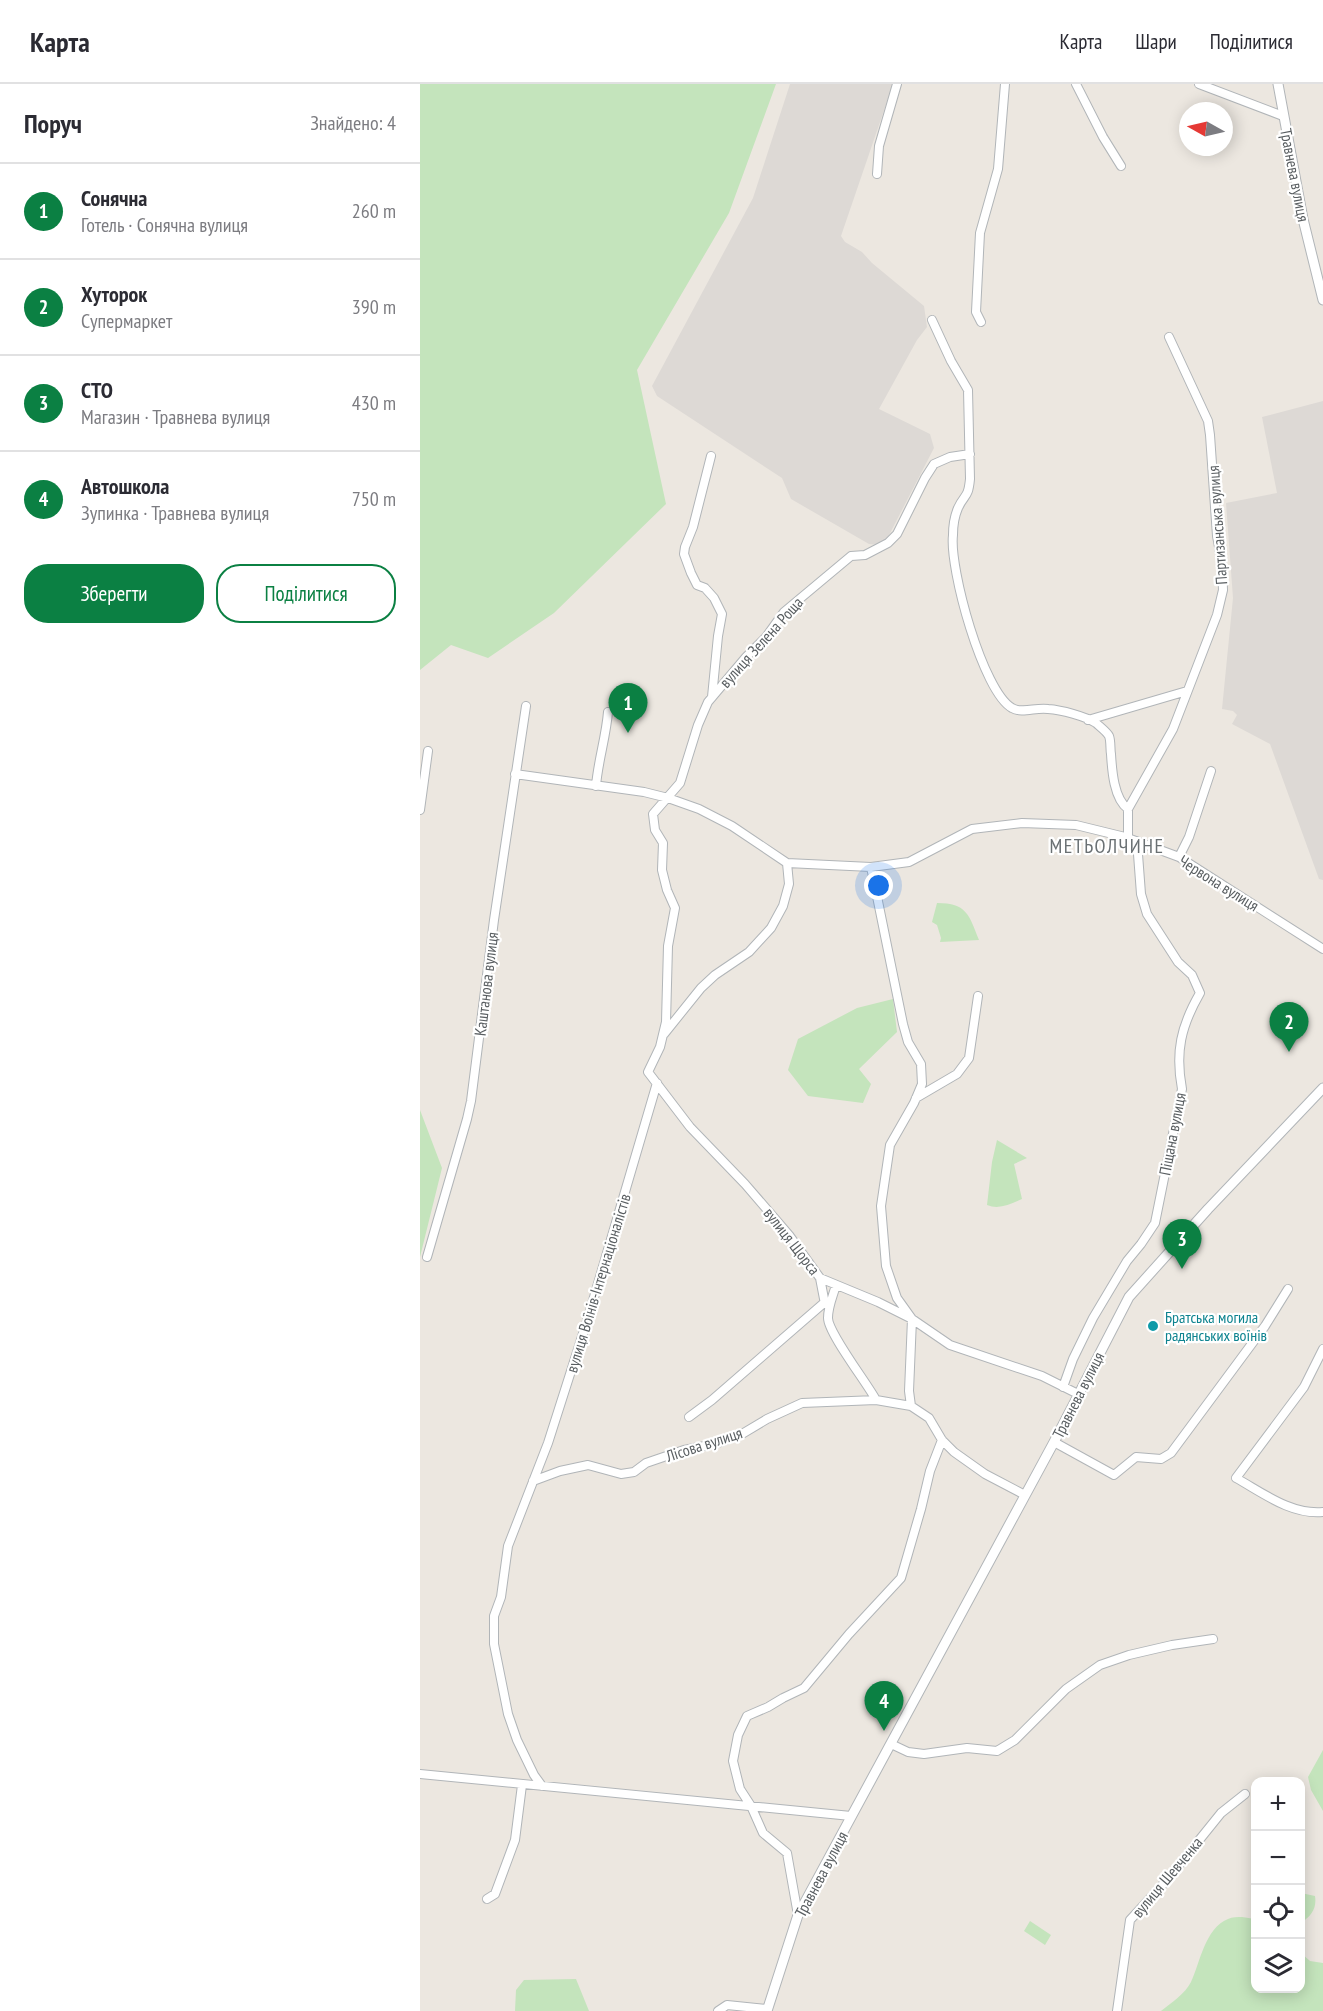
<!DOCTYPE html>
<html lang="uk">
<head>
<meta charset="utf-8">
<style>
  :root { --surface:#fff; --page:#f2f2f3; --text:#2b2b33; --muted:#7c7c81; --line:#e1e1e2; --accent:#0b8043 }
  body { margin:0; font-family:"PT Sans Narrow",sans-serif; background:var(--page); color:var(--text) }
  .controls { position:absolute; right:18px; bottom:18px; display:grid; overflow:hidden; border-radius:12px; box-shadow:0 3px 15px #0003 }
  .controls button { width:54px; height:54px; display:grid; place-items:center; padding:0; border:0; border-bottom:2px solid var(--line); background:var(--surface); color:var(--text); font:30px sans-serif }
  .compass { position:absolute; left:759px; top:18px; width:54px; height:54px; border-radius:50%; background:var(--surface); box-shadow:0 3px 15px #0003; rotate:278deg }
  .you { position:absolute; left:459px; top:802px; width:21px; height:21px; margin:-15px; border:4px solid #fff; border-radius:50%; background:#1a73e8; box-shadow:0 0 0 9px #1a73e833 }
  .badge { display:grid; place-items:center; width:39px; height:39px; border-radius:50%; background:var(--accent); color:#fff; font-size:20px; font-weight:700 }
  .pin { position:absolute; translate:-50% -50px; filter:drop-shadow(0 2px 3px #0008) }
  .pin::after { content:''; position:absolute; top:32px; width:21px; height:18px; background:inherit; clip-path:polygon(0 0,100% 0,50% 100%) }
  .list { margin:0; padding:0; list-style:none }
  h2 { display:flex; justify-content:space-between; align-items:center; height:78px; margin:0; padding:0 24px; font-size:26px }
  h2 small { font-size:20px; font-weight:400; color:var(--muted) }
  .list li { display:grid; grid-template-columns:39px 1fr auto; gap:18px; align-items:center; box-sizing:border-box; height:96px; padding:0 24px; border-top:2px solid var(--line) }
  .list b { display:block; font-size:22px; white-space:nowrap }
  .list p { margin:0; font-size:20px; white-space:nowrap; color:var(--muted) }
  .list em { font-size:20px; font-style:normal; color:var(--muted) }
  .actions { display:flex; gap:12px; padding:18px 24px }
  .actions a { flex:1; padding:14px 0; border:2px solid var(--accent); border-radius:24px; text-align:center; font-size:21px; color:var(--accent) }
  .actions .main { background:var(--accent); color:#fff }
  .icon { flex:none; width:33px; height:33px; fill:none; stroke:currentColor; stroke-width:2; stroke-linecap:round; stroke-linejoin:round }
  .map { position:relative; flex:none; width:903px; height:1927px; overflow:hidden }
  header { display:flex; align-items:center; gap:36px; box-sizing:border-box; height:84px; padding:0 30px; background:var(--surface); border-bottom:2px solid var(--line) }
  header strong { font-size:28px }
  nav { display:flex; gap:33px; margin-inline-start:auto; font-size:21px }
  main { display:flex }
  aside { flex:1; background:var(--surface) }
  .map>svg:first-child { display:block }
  .industrial { fill:#ddd9d5 }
  .green { fill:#c4e4bc }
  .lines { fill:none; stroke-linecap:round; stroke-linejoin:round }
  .minor-casing { stroke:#b1b5b8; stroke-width:10 }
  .tertiary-casing { stroke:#b1b5b8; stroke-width:11 }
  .minor { stroke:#fff; stroke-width:8 }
  .tertiary { stroke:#fff; stroke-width:9 }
  .culture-dot { fill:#0f9aa8; stroke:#fff; stroke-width:2 }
  .labels { text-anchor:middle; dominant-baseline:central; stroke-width:4.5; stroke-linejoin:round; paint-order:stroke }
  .street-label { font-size:16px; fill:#595e61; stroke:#fff }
  .culture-label { font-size:16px; fill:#0d838f; stroke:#fff; text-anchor:start }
  .quarter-label { font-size:20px; letter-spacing:1.5px; fill:#6a7073; stroke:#fff }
</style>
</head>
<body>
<header>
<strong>Карта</strong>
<nav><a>Карта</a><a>Шари</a><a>Поділитися</a></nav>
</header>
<main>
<aside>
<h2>Поруч<small>Знайдено: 4</small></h2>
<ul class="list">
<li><span class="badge">1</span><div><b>Сонячна</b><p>Готель · Сонячна вулиця</p></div><em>260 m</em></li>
<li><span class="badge">2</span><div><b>Хуторок</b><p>Супермаркет</p></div><em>390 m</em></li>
<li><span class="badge">3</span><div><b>СТО</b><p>Магазин · Травнева вулиця</p></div><em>430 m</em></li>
<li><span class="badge">4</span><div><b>Автошкола</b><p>Зупинка · Травнева вулиця</p></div><em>750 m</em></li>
</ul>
<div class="actions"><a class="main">Зберегти</a><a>Поділитися</a></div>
</aside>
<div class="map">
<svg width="903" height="1927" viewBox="0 0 903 1927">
  <rect width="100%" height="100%" fill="#ece7e0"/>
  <path class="industrial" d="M 370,0 L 473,0 L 421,152 L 425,158 L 442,168 L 452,179 L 504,222 L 507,243 L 497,256 L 459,325 L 510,350 L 514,364 L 467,455 L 459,461 L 449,460 L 371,415 L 362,394 L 237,312 L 232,302 L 333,114 Z
    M 903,317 L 903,796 L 899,795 L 850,660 L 812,640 L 817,631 L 813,627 L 802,625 L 813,514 L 806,419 L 857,409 L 842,333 Z"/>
  <path class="green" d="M 0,0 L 356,0 L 309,129 L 217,286 L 246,420 L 134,529 L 68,574 L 31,561 L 0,586 Z
    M 517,819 C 547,819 549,831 559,856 L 520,858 L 521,854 L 517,841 L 512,838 Z
    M 473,915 L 477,948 L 439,985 L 451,1000 L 443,1019 L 388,1012 L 368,986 L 378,955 L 437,924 Z
    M 0,1026 L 22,1084 L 0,1173 Z
    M 577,1056 L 607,1074 L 594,1080 L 602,1115 C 591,1120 579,1126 567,1121 L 572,1078 Z
    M 903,1666 L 903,1727 L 891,1706 L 888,1693 Z
    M 881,1809 L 895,1812 C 897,1825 891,1832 881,1839 Z
    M 822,1833 L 835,1835 L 836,1904 L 880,1904 L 881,1869 L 890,1877 L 903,1879 L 903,1927 L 741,1927 C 751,1919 765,1910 771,1898 C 780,1879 785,1844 808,1835 C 812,1833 818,1833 822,1833 Z
    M 610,1837 L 631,1851 L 625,1861 L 604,1847 Z
    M 156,1895 L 169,1927 L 95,1927 L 96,1906 L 104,1896 Z"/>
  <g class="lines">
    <g class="minor-casing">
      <path id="minor" d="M 656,0 L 683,53 L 701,82
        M 779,0 L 863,32
        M 457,90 L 459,62 L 477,0
        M 512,236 L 531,277 L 548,306 L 550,395 C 548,415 545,409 538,424 C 535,431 533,443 533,451 C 529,484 563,608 592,624 C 602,630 616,623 628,625 C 642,626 664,632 676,639 C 679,642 687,648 689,652 C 691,657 690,665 691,670 C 692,687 694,715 708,725 L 708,756
        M 561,238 L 556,228 L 560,149 L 578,85 L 585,0
        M 550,370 L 530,373 L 514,380 L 505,394 L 477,450 L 468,459 L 445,471 L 431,472 L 364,528 L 346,553 L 326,573 L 288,618 L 278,641 L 260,699 L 233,730 L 235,746 L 243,759 L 242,786 L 247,806 L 255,824 L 248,862 L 246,938 L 240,963 L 228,988 L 270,1043 L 325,1100 L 369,1151 L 400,1194 L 458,1218 L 492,1235 L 530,1261 L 622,1292 L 658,1310
        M 291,372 L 273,443 L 265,463 L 264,470 L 271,489 L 277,501 L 285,504 L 294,514 L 302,530 L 298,552 L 292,613
        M 668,636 L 767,607
        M 95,690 L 224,708 L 248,714 L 279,725 L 312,742 L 367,779 L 451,783 L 489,778 L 552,745 L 602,739 L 656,741 L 705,753 L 759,773 L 903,865
        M 176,702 C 178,677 186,653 188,628
        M 708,725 L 753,645 L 797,531 L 803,506 L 802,479 L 797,452 L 790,351 L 788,337 L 749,253
        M 0,726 L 8,667
        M 759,773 L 769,753 L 791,687
        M 451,783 L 483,940 L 488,958 L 501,980 L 502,1000 L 494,1019 L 470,1061 L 461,1122 L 466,1182 L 477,1214 L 492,1235 L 489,1307 L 491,1322 L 509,1334 L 522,1356 L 534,1368 L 565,1390 L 605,1411
        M 244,950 L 281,904 L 295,891 L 329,868 L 351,844 L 363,822 L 369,800 L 367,779
        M 496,1014 L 537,990 L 549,974 L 558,912
        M 7,1173 L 47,1035 L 51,1017 L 74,836 L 106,622
        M 400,1194 L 405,1220
        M 416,1201 C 413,1212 408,1222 408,1234 C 408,1249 447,1299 456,1316 L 491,1322
        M 903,1265 L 884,1303 L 816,1394 C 843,1409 871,1431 903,1428
        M 643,1303 L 653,1275 L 673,1234 L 707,1177 L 721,1160 L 735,1139 L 762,1005 C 755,968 761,942 780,909 L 772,891 L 758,878 L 727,830 L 721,810 L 717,757
        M 269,1333 L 292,1316 L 405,1218
        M 634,1358 L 694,1391 L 716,1373 L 741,1375 L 751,1369 L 845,1242 L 868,1205
        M 113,1397 L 140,1387 L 168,1381 L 201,1390 L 214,1388 L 226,1379 L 264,1366 L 295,1360 L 322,1350 L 347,1335 L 382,1319 L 456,1316
        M 471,1660 L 488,1668 L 504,1670 L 547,1664 L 577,1667 L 595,1656 L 646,1605 L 680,1581 L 709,1571 L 752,1561 L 793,1555
        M 0,1690 L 431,1732
        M 122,1702 L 114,1691 L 97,1656 L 88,1630 L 74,1560 L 74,1532 L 81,1513 L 88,1462 L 128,1359 L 167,1237 L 237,999
        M 67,1815 L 75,1810 L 95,1756 L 102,1701
        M 378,1831 L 367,1769 L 343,1749 L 331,1722 L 320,1705 L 313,1677 L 318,1651 L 327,1632 L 348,1623 L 363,1614 L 384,1604 L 429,1550 L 481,1494 L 501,1425 L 510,1387 L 522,1356
        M 298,1927 L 307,1921 L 347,1925
        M 697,1927 L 710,1836 L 747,1796 L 801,1729 L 825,1710"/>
    </g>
    <g class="tertiary-casing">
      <path id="tertiary" d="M 858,0 L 883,135 L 903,216
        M 347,1927 L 378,1831 L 634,1358 L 709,1213 L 788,1125 L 903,1004"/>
    </g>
    <use href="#minor" class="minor"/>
    <use href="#tertiary" class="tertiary"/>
  </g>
  <circle class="culture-dot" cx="733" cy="1242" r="6"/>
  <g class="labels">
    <g class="street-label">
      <text transform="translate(875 91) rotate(79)">Травнева вулиця</text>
      <text transform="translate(797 441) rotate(-94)">Партизанська вулиця</text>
      <text transform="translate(341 558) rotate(-48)">вулиця Зелена Роща</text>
      <text transform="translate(799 799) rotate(32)">Червона вулиця</text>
      <text transform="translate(66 900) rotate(-83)">Каштанова вулиця</text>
      <text transform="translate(752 1050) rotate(-79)">Піщана вулиця</text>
      <text transform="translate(372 1157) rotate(52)">вулиця Щорса</text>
      <text transform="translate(178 1199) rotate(-73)">вулиця Воїнів-Інтернаціоналістів</text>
      <text transform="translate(658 1311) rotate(-63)">Травнева вулиця</text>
      <text transform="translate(284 1360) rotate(-18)">Лісова вулиця</text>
      <text transform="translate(401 1790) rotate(-62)">Травнева вулиця</text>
      <text transform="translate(747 1793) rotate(-50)">вулиця Шевченка</text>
    </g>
    <g class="culture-label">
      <text x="745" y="1233">Братська могила<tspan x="745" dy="18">радянських воїнів</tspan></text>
    </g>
    <g class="quarter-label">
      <text x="687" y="762">МЕТЬОЛЧИНЕ</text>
    </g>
  </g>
</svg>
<div class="controls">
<button>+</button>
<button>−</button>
<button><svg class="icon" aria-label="locate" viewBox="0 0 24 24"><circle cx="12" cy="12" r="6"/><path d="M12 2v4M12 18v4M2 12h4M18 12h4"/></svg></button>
<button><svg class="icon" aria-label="layers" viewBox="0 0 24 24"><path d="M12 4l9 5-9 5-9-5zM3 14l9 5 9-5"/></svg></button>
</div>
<svg class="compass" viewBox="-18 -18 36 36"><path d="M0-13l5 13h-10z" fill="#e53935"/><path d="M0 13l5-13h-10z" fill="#7c7c81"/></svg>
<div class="you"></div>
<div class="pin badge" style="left:208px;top:649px">1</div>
<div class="pin badge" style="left:869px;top:968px">2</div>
<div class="pin badge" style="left:762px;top:1185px">3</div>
<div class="pin badge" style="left:464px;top:1647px">4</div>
</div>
</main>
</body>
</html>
